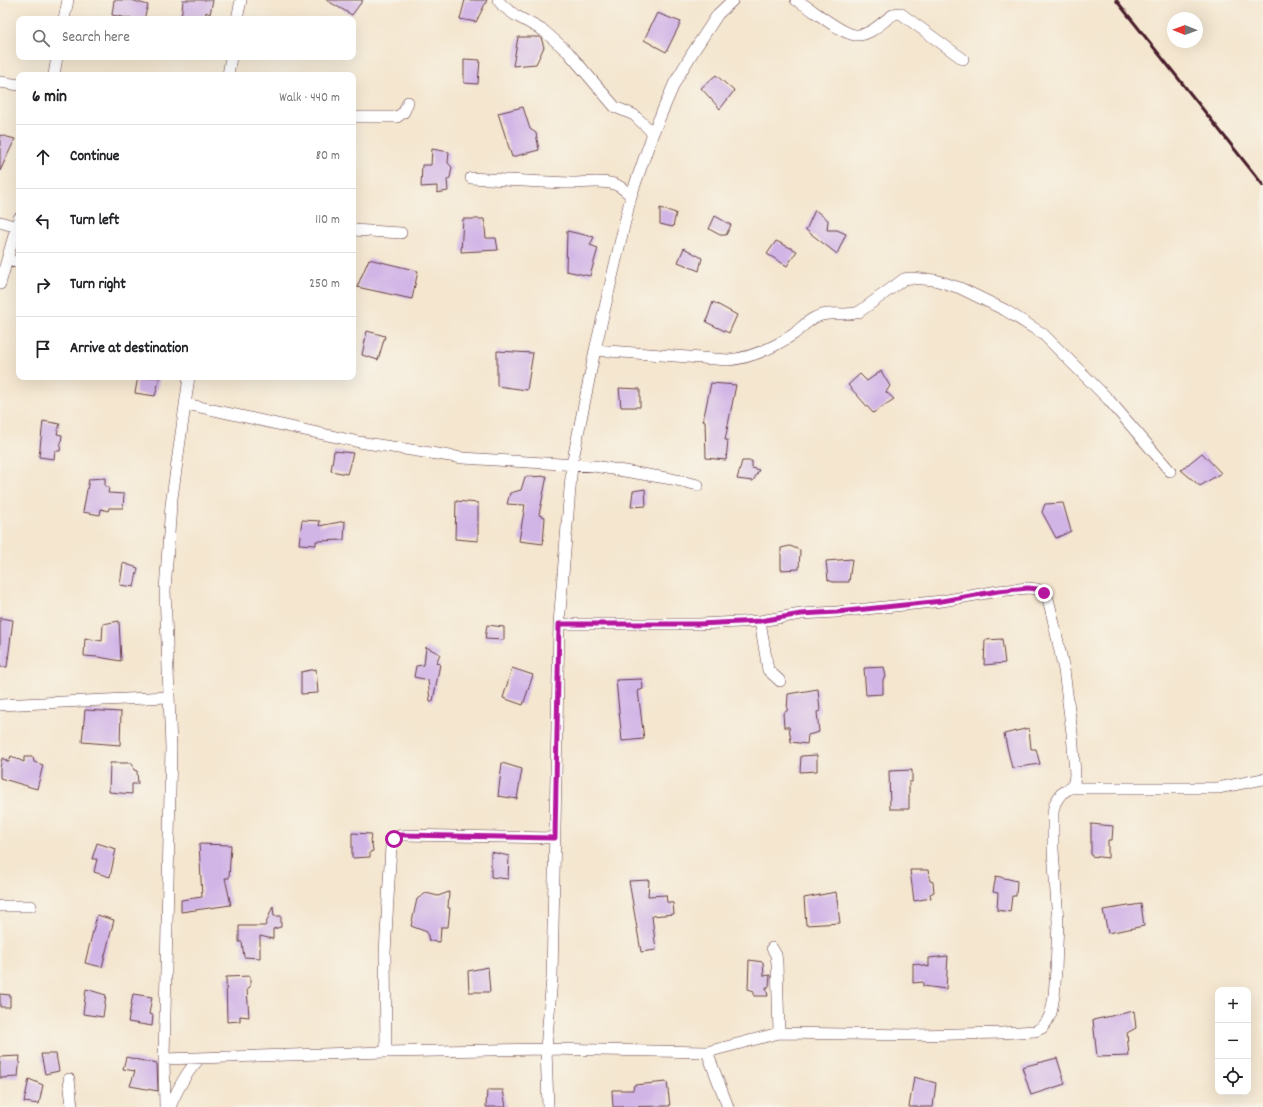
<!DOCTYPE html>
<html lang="en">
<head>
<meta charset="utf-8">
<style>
  :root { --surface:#fff; --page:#f6f6f6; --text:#202124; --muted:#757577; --line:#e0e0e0 }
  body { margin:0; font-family:Dekko,sans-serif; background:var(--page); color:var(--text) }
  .controls { position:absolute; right:12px; bottom:12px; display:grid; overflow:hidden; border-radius:8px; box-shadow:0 4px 16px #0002 }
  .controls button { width:36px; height:36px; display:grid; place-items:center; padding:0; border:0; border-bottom:1px solid var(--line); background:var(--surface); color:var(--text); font:20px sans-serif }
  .compass { position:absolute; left:1167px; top:12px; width:36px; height:36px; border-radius:50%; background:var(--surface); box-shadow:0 4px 16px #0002; rotate:271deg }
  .stop { position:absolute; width:12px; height:12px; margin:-9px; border:3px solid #b5179e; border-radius:50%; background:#fff }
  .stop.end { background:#b5179e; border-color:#fff; box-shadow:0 1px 4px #0008 }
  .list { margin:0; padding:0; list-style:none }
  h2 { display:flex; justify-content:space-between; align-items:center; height:52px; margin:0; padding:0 16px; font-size:17px }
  h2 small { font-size:13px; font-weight:400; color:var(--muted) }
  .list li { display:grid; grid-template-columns:26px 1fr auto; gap:12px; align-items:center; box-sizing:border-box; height:64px; padding:0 16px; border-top:1px solid var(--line) }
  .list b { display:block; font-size:15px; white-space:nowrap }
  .list em { font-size:13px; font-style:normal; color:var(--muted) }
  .icon { flex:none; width:22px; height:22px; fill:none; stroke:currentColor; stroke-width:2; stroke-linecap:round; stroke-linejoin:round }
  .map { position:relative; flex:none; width:1263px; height:1107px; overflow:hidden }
  .search { position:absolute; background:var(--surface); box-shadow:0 4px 16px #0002; left:16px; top:16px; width:340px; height:44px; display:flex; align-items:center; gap:10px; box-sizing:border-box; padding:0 14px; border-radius:8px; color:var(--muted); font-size:15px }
  .panel { position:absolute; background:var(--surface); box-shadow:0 4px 16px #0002; left:16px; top:72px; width:340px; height:308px; border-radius:8px }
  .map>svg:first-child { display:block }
  .building { fill:#d2b5e7 }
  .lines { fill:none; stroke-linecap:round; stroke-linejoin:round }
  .minor-casing { stroke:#643d44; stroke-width:12 }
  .minor { stroke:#fff; stroke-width:11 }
  .rail { stroke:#4a1f2b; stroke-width:3 }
  .route { stroke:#b5179e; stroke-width:5 }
</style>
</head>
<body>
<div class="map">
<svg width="1263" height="1107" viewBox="0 0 1263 1107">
  <rect width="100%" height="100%" fill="#f7f3e8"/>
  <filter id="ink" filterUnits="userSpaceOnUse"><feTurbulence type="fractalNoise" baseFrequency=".025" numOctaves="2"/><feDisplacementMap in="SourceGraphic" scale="8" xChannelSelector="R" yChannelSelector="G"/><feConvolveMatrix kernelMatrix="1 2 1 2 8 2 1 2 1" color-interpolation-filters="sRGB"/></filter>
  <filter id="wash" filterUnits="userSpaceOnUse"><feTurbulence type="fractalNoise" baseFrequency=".012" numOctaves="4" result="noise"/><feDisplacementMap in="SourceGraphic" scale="16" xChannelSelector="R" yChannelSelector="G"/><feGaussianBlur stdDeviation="0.9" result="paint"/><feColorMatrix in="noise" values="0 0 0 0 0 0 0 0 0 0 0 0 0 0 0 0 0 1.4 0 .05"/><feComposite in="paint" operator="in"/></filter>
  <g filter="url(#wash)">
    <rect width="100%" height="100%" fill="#f4e6cf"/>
    <g id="blocks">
      <path class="building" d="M 114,0 L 131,0 L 148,5 L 144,19 L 132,19 L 112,15 Z
        M 182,0 L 213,0 L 210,14 L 206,12 L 205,19 L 181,19 L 183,1 Z
        M 326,0 L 363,0 L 352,15 Z
        M 465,0 L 487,0 L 476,22 L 460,19 Z
        M 657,13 L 681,22 L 666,52 L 644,40 Z
        M 518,37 L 540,37 L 541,38 L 544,47 L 536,64 L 513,66 Z
        M 464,59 L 480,60 L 478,84 L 464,83 Z
        M 716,75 L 734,91 L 720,109 L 701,88 Z
        M 523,107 L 530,129 L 536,133 L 539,150 L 512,157 L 498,113 Z
        M 0,135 L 15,139 L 0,171 Z
        M 432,149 L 449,152 L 448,163 L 452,167 L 450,178 L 447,180 L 448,191 L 437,193 L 437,186 L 421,187 L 422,165 L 431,165 Z
        M 660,208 L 676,213 L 673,227 L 660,224 Z
        M 815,210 L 828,220 L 827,230 L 837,230 L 846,234 L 837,254 L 806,230 Z
        M 715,216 L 731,225 L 726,235 L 720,235 L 709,229 Z
        M 463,219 L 484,219 L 486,238 L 496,238 L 498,250 L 461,252 Z
        M 567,231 L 594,237 L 590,245 L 598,248 L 590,276 L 566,271 Z
        M 776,241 L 797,251 L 787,266 L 767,254 Z
        M 684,248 L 702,258 L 699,271 L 678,262 Z
        M 369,259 L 418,271 L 412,299 L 357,287 Z
        M 713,302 L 737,315 L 729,333 L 706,322 Z
        M 367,331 L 385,336 L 378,360 L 362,355 Z
        M 497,351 L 533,353 L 527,390 L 497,386 Z
        M 881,371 L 890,386 L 886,392 L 894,399 L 873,413 L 848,385 L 860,374 L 867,381 Z
        M 138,377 L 160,377 L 155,396 L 135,393 Z
        M 711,383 L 736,385 L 725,440 L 728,440 L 726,460 L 706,458 L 705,421 L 703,421 Z
        M 619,388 L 640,389 L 640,407 L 621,407 Z
        M 43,421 L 60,424 L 57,434 L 62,435 L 60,451 L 55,451 L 54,459 L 39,457 Z
        M 334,451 L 353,453 L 347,474 L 331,471 Z
        M 1202,453 L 1221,473 L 1200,486 L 1181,470 Z
        M 742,461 L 752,461 L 752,468 L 759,470 L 753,481 L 737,479 Z
        M 547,476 L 539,515 L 545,517 L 543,544 L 519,541 L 525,505 L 507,504 L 510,493 L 521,490 L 525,477 Z
        M 105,478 L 105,486 L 109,488 L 108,493 L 124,494 L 123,508 L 109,508 L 108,511 L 101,509 L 100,515 L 83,512 L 89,479 Z
        M 645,489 L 646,506 L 631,507 L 633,491 Z
        M 456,501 L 478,503 L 478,541 L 455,539 Z
        M 1063,503 L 1071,531 L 1056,538 L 1042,512 L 1045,504 Z
        M 302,520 L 320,521 L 319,526 L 345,521 L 344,540 L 316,541 L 316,545 L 299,544 Z
        M 790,546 L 800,550 L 799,569 L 781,570 L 781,548 Z
        M 852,559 L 849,582 L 833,582 L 828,580 L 826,561 Z
        M 123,563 L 138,568 L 134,587 L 120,585 Z
        M 0,618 L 13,620 L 7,667 L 0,667 Z
        M 119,621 L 121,661 L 98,657 L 84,656 L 85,638 L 102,641 L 103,624 Z
        M 487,625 L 504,627 L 504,640 L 485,639 Z
        M 1002,639 L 1005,663 L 984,665 L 985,640 Z
        M 426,647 L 440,654 L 436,663 L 440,664 L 433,701 L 430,701 L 428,680 L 414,677 L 416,666 L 424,665 Z
        M 884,667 L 886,677 L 883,679 L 883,694 L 866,695 L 864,668 Z
        M 512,668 L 533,675 L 523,705 L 503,698 Z
        M 316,669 L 318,693 L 301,694 L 301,672 Z
        M 642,679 L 643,689 L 638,691 L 644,739 L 622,741 L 616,680 Z
        M 818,689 L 820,711 L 817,712 L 819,732 L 808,735 L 807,744 L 791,742 L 789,727 L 784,727 L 783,713 L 787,711 L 788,694 Z
        M 85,710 L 121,712 L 120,745 L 82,742 Z
        M 1029,728 L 1031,749 L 1036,749 L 1040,764 L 1012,768 L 1004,734 Z
        M 817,755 L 817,771 L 800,772 L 801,756 Z
        M 11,756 L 24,762 L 24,757 L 33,757 L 34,762 L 43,765 L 37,789 L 0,778 L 0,768 L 2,758 L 9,762 Z
        M 110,763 L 132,763 L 134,770 L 137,771 L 138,784 L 132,784 L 132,794 L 109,792 Z
        M 502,763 L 522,769 L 517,799 L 498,796 Z
        M 912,770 L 912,782 L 909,782 L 909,809 L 890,809 L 889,771 Z
        M 1091,824 L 1113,826 L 1112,840 L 1108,840 L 1108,858 L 1091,856 Z
        M 352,833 L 371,834 L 370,842 L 372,844 L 373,851 L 370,852 L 370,857 L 352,858 Z
        M 97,843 L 116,849 L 110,877 L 94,872 L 97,859 L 92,859 Z
        M 199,844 L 231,845 L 229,878 L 225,878 L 231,905 L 181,912 L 181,900 L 202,897 Z
        M 491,852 L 509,856 L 508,879 L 491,877 Z
        M 910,870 L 928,870 L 930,881 L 933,882 L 934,892 L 930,894 L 931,898 L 914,901 Z
        M 996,876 L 1017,881 L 1016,896 L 1012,896 L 1010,912 L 997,910 L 998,893 L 993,892 Z
        M 649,880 L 648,896 L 666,895 L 667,902 L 673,903 L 674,914 L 652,916 L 656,950 L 641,952 L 629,881 Z
        M 449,892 L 448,908 L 450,908 L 448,927 L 441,927 L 440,942 L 429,941 L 427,932 L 411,926 L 417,899 L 426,893 L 438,896 Z
        M 836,892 L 840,923 L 806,925 L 804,898 Z
        M 1141,904 L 1144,926 L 1108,933 L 1103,910 Z
        M 273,906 L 274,916 L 281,916 L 281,927 L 273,929 L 273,939 L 260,936 L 260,958 L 244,957 L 242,942 L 239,942 L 239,926 L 265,926 Z
        M 97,915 L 114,920 L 102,967 L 85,963 Z
        M 948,956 L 946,989 L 923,986 L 923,982 L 913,983 L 913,963 L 929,967 L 929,958 Z
        M 749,960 L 763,962 L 764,976 L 770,975 L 769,987 L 766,987 L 768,996 L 754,996 L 754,991 L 748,989 Z
        M 488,967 L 490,992 L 469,992 L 468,971 Z
        M 250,976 L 250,987 L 247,989 L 249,1017 L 240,1016 L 240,1021 L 227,1022 L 226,977 Z
        M 86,989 L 106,995 L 103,1017 L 83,1014 Z
        M 0,994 L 10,995 L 10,1007 L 0,1007 Z
        M 133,994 L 152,997 L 149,1014 L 153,1015 L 152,1026 L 128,1022 Z
        M 1134,1011 L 1136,1028 L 1127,1033 L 1129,1056 L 1097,1057 L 1093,1020 Z
        M 41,1054 L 56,1054 L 59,1071 L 45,1074 Z
        M 20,1056 L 18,1077 L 0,1078 L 0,1057 Z
        M 126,1057 L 157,1064 L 158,1091 L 130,1086 L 135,1071 L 123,1069 Z
        M 1057,1058 L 1065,1084 L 1031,1095 L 1022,1067 Z
        M 914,1077 L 936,1083 L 933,1107 L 909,1107 Z
        M 29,1079 L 43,1085 L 39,1104 L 24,1102 Z
        M 667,1082 L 670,1106 L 613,1107 L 612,1090 L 633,1090 L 634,1085 Z
        M 487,1090 L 503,1090 L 506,1107 L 486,1107 Z"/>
    </g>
  </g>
  <g filter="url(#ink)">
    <use href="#blocks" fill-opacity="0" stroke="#643d44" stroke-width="1"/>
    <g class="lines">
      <g class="minor-casing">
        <path id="minor" d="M 498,0 L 503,6 L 515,15 L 544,31 L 568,52 L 615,107 L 634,115 L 653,133
          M 796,0 C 812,8 839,33 855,35 C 875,37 889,11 900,13 L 963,59
          M 64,19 L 68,0
          M 237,19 L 241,0
          M 54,75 L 57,57
          M 228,75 L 231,57
          M 0,82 L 19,85
          M 353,117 L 397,117 L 404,112 L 408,102
          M 471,178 C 504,180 538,182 571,183 C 585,183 601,180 614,184 C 621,186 626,191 631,196
          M 0,222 L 17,227
          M 353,230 L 401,233
          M 8,260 L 19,263
          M 0,284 L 19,218
          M 595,350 L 728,360 C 752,358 773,348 794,334 C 801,328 807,321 816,317 C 830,310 845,317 859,312 L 904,279 L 910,278 L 935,280 L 960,288 L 1005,310 L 1043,334 L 1108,399 L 1170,471
          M 186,404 L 359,442 L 463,458 L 594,466 L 672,479 L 698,485
          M 760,621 L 768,670 L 780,681
          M 0,705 L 168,697
          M 1070,788 L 1218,788 L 1263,779
          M 0,906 L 31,906
          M 772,948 L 776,955 L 777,963 L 779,1033
          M 386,1052 L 385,953 L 391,846 C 393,839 396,835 404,835 L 555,838
          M 707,1052 L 728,1107
          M 164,1059 L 386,1052 L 546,1049 L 707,1052 L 779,1033 L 915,1035 L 1001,1033 L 1035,1031 L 1042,1028 L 1047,1021 L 1051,1013 L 1054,996 L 1056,970 L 1058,921 L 1053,850 L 1053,812 L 1055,803 L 1061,794 L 1070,788 L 1074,783 L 1075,774 L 1072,733 L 1064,670 L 1053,619 L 1048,599 L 1044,593 L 1037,589 L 1028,588 L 998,591 L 942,601 L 837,612 L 801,614 L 760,621 L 699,624 L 559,624
          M 69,1079 L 72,1107
          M 165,1107 L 164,1059 L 171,748 L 165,590 L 171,505 L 189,377
          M 170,1107 C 177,1090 187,1071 200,1058
          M 548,1107 L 546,1049 L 552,978 L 559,624 L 572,464 L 595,350 L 631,196 L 653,133 L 675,82 L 693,52 L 718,14 L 733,0"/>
      </g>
      <use href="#minor" class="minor"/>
      <path class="rail" d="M 1116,0 L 1263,185"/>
    </g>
  </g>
  <g class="lines" filter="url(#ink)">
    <path class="route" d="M 394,839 L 398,835 L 404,835 L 555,838 L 559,624 L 699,624 L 760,621 L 801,614 L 837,612 L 942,601 L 998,591 L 1028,588 L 1037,589 L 1044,593"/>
  </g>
</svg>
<div class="controls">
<button>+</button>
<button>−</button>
<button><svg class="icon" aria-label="locate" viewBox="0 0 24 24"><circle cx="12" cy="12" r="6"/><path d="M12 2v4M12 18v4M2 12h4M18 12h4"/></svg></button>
</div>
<svg class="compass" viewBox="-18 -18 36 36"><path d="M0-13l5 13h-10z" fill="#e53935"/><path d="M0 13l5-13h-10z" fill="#757577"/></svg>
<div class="stop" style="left:394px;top:839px"></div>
<div class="stop end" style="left:1044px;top:593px"></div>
<div class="search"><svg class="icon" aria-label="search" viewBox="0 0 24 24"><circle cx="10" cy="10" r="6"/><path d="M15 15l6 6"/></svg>Search here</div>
<section class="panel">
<h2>6 min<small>Walk · 440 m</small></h2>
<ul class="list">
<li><svg class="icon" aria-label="ahead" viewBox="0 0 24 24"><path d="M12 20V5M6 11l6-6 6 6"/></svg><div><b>Continue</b></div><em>80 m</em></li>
<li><svg class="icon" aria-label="left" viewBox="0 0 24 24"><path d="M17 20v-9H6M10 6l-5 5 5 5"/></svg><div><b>Turn left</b></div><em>110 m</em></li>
<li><svg class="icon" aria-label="right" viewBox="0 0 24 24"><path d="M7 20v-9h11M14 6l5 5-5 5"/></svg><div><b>Turn right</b></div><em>250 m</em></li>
<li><svg class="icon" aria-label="arrive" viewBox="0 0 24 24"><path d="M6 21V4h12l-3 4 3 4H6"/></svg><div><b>Arrive at destination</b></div></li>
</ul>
</section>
</div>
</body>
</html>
